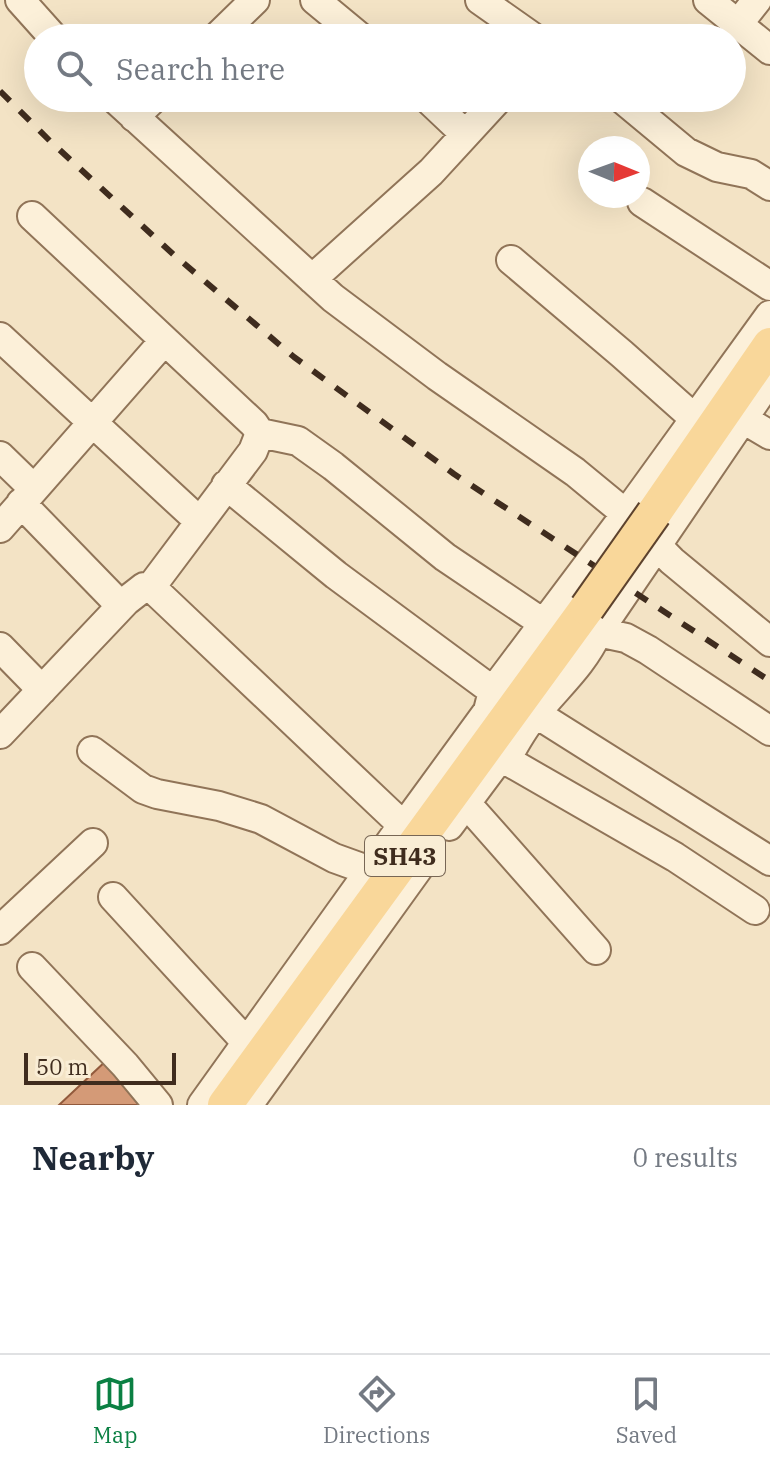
<!DOCTYPE html>
<html lang="en">
<head>
<meta charset="utf-8">
<style>
  :root { --surface:#fff; --page:#f2f2f3; --text:#1f2937; --muted:#747a83; --line:#e0e1e3; --accent:#0b8043 }
  body { margin:0; font-family:"IBM Plex Serif",serif; background:var(--page); color:var(--text) }
  .compass { position:absolute; left:578px; top:136px; width:72px; height:72px; border-radius:50%; background:var(--surface); box-shadow:0 8px 32px #0002; rotate:91deg }
  .scale { position:absolute; left:24px; bottom:20px; width:152px; box-sizing:border-box; padding-left:8px; border:4px solid #3f2c1e; border-top:0; font-size:22px; line-height:28px; white-space:nowrap; color:#3f2c1e; -webkit-text-stroke:6px #f9edd5; paint-order:stroke }
  .list { margin:0; padding:0; list-style:none }
  h2 { display:flex; justify-content:space-between; align-items:center; height:104px; margin:0; padding:0 32px; font-size:34px }
  h2 small { font-size:26px; font-weight:400; color:var(--muted) }
  .icon { flex:none; width:44px; height:44px; fill:none; stroke:currentColor; stroke-width:2; stroke-linecap:round; stroke-linejoin:round }
  .map { position:relative; flex:none; width:770px; height:1105px; overflow:hidden }
  .search { position:absolute; background:var(--surface); box-shadow:0 8px 32px #0002; left:24px; right:24px; top:24px; height:88px; display:flex; align-items:center; gap:20px; box-sizing:border-box; padding:0 28px; border-radius:44px; color:var(--muted); font-size:30px }
  .sheet { height:248px; background:var(--surface) }
  nav { display:flex; justify-content:space-around; align-items:center; box-sizing:border-box; height:112px; border-top:2px solid var(--line); background:var(--surface); font-size:22px; color:var(--muted) }
  nav a { display:grid; justify-items:center; gap:4px }
  nav .on { color:var(--accent) }
  .map>svg:first-child { display:block }
  .building { fill:#d49a77; stroke:#925a3c; stroke-width:2 }
  .lines { fill:none; stroke-linecap:round; stroke-linejoin:round }
  .minor-casing { stroke:#907458; stroke-width:32 }
  .major-casing { stroke:#5d422d; stroke-width:38 }
  .minor { stroke:#fcf0d9; stroke-width:28 }
  .major { stroke:#f9d79a; stroke-width:34 }
  .rail { stroke:#3f2c1e; stroke-width:6; stroke-dasharray:14 14; stroke-linecap:butt }
  .major-bridge-casing { stroke:#5d422d; stroke-width:38; stroke-linecap:butt }
  .major-bridge { stroke:#f9d79a; stroke-width:34 }
  .labels { text-anchor:middle; dominant-baseline:central; stroke-width:6; stroke-linejoin:round; paint-order:stroke }
  .shield { fill:#f9edd5; stroke:#765; stroke-width:2 }
  .shield-label { font-size:24px; font-weight:bold; fill:#3f2c1e }
</style>
</head>
<body>
<div class="map">
<svg width="770" height="1105" viewBox="0 0 770 1105">
  <rect width="100%" height="100%" fill="#f3e3c5"/>
  <path class="building" d="M 108,1059 L 151,1105 L 59,1105 Z"/>
  <g class="lines">
    <g class="minor-casing">
      <path id="minor" d="M 20,0 L 54,38
        M 315,0 L 361,38
        M 480,0 L 534,38
        M 708,0 L 770,50
        M 738,24 L 757,0
        M 216,38 L 255,0
        M 114,98 L 333,298 L 437,376 L 575,472 L 626,514 L 672,561 L 770,642
        M 427,98 L 465,134
        M 621,98 L 686,152 L 717,167 L 751,174 L 770,186
        M 134,117 L 154,98
        M 642,202 L 770,286
        M 32,216 L 254,424 L 260,433 L 253,451 L 151,587
        M 511,260 L 622,354 L 695,419
        M 312,279 L 431,172 L 499,98
        M 0,337 L 198,520
        M 743,419 L 770,435
        M 260,433 L 298,441 L 333,466 L 445,557 L 543,623
        M 0,456 L 34,489
        M 226,485 L 336,575 L 493,691
        M 21,503 L 121,606
        M 0,528 L 164,341
        M 598,632 L 770,379
        M 0,647 L 42,690
        M 535,713 L 770,861
        M 0,734 L 126,601 L 144,587 L 151,587 L 397,820 L 407,822 L 488,711 L 493,691 L 626,514 L 770,315
        M 92,751 L 143,789 L 157,794 L 219,806 L 261,819 L 334,858 L 370,871
        M 506,760 L 675,857 L 755,910
        M 466,803 L 596,950
        M 449,826 L 496,763 L 506,760 C 514,745 522,730 533,717 C 557,686 581,668 598,632 L 626,638 L 648,650 L 770,731
        M 113,897 L 247,1043
        M 0,930 L 93,843
        M 32,967 L 125,1065 L 158,1105
        M 202,1105 L 404,823
        M 248,1105 L 425,859"/>
    </g>
    <g class="major-casing">
      <path id="major" d="M 654,513 L 770,345
        M 225,1105 L 587,608"/>
    </g>
    <use href="#minor" class="minor"/>
    <use href="#major" class="major"/>
    <path class="rail" d="M 0,91 L 50,141 L 174,255 L 294,357 L 454,474 L 770,681"/>
    <g class="major-bridge-casing">
      <path id="major-bridge" d="M 587,608 L 654,513"/>
    </g>
    <use href="#major-bridge" class="major-bridge"/>
  </g>
  <g class="labels">
    <rect class="shield" x="365" y="836" width="80" height="40" rx="6"/>
    <g class="shield-label">
      <text x="405" y="856">SH43</text>
    </g>
  </g>
</svg>
<svg class="compass" viewBox="-18 -18 36 36"><path d="M0-13l5 13h-10z" fill="#e53935"/><path d="M0 13l5-13h-10z" fill="#747a83"/></svg>
<div class="scale">50 m</div>
<div class="search"><svg class="icon" aria-label="search" viewBox="0 0 24 24"><circle cx="10" cy="10" r="6"/><path d="M15 15l6 6"/></svg>Search here</div>
</div>
<section class="sheet">
<h2>Nearby<small>0 results</small></h2>
<ul class="list">
</ul>
</section>
<nav>
<a class="on"><svg class="icon" aria-label="map" viewBox="0 0 24 24"><path d="M3 6l6-2 6 2 6-2v14l-6 2-6-2-6 2zM9 4v14M15 6v14"/></svg>Map</a>
<a><svg class="icon" aria-label="directions" viewBox="0 0 24 24"><path d="M12 3l9 9-9 9-9-9zM9 14v-3h6M13 9l2 2-2 2"/></svg>Directions</a>
<a><svg class="icon" aria-label="saved" viewBox="0 0 24 24"><path d="M7 4h10v16l-5-4-5 4z"/></svg>Saved</a>
</nav>
</body>
</html>
